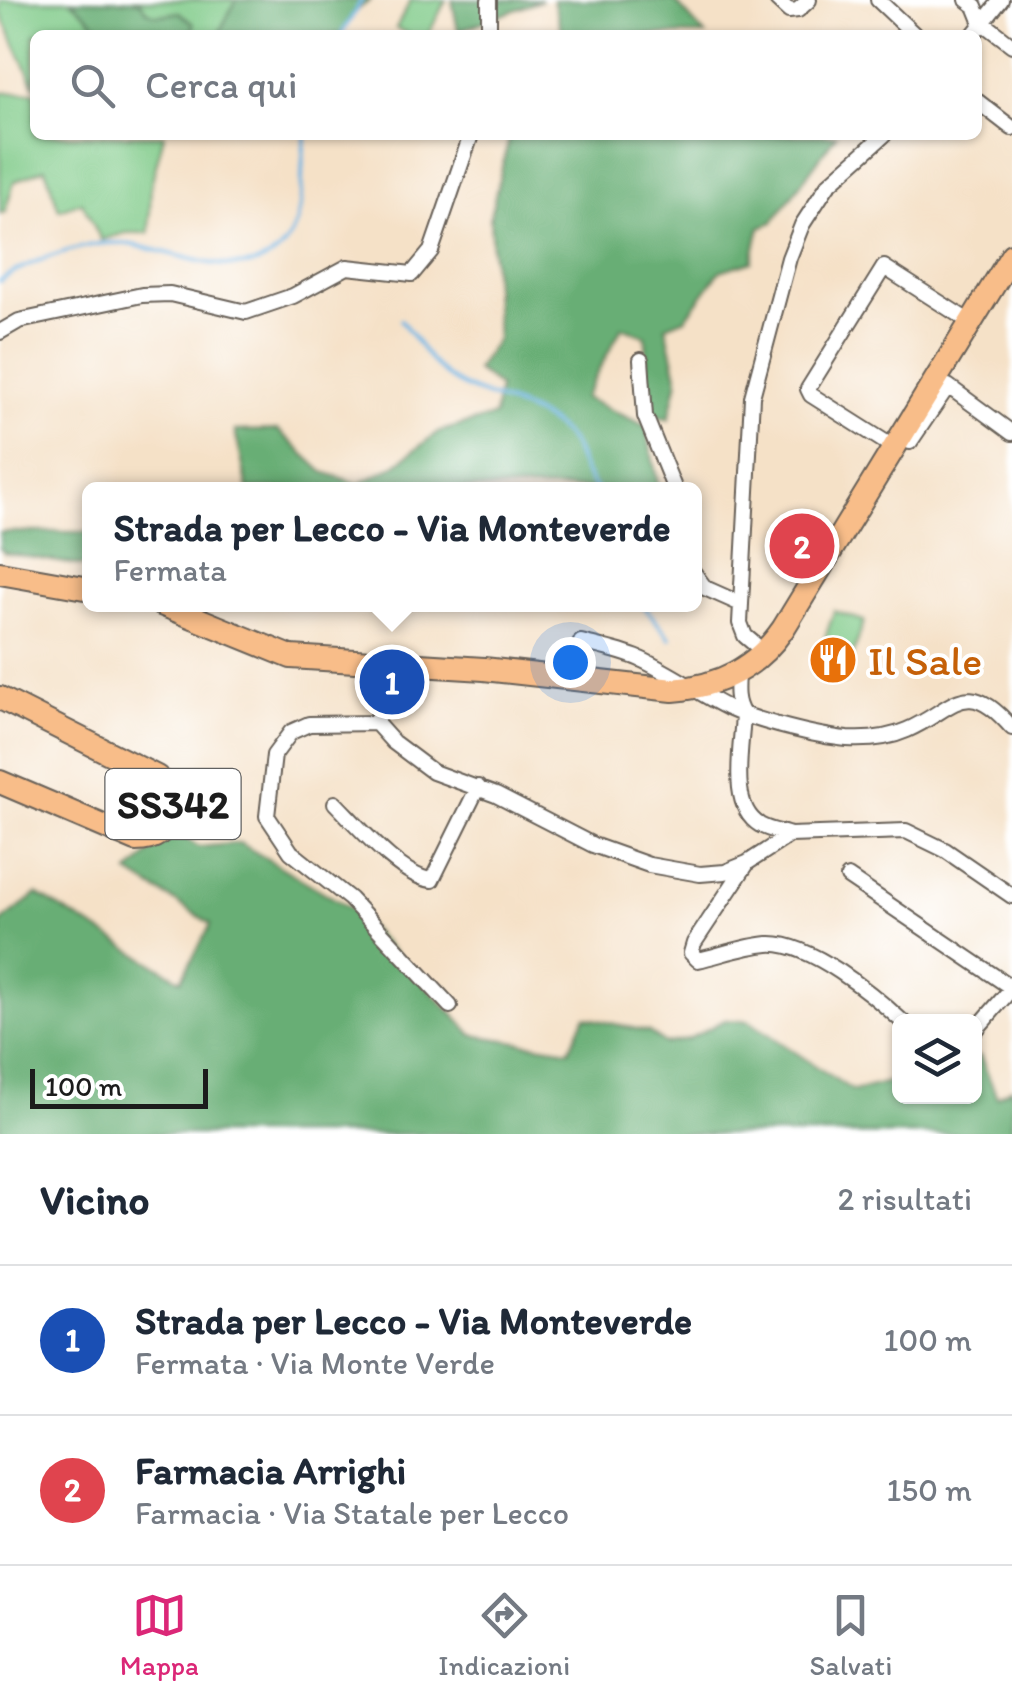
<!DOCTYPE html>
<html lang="it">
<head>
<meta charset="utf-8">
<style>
  :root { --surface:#fff; --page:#f2f2f3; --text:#1f2937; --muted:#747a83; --line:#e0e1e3; --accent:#db2777 }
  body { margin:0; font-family:Itim,sans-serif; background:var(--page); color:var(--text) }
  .controls { position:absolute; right:30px; bottom:30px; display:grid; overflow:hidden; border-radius:15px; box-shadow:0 2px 8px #0004 }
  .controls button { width:90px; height:90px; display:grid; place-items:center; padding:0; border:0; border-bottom:2px solid var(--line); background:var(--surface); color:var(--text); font:50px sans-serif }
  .scale { position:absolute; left:30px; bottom:25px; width:178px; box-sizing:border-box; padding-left:10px; border:5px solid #1c1c1c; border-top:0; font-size:28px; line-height:35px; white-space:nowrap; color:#1c1c1c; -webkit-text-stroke:8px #fff; paint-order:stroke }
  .you { position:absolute; left:570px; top:662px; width:35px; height:35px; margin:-25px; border:8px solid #fff; border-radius:50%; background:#1a73e8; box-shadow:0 0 0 15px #1a73e833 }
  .badge { display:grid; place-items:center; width:65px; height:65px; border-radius:50%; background:var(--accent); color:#fff; font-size:32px; font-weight:700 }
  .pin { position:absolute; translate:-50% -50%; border:5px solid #fff; box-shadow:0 2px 10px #0006 }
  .popup { position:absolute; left:82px; top:482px; width:620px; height:130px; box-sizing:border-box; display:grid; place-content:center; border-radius:15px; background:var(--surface); filter:drop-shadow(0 2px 8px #0005); font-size:32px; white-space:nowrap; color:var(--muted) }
  .popup b { font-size:38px; color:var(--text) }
  .popup::after { content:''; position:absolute; left:50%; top:100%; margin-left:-20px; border:20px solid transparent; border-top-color:var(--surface) }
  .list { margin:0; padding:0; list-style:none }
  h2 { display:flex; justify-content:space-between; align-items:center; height:130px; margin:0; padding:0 40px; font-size:42px }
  h2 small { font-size:32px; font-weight:400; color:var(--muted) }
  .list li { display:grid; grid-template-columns:65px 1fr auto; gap:30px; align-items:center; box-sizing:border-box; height:150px; padding:0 40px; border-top:2px solid var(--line) }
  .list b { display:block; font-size:38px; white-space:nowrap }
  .list p { margin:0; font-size:32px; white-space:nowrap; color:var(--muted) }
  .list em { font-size:32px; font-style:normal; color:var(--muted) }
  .icon { flex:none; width:55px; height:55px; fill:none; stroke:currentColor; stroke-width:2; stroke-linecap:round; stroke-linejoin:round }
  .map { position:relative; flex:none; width:1012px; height:1134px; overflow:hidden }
  .search { position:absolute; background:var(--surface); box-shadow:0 2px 8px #0004; left:30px; right:30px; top:30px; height:110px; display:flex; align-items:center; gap:25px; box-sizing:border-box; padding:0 35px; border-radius:15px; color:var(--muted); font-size:38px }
  .sheet { height:430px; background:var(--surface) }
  nav { display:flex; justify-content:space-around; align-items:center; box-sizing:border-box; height:140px; border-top:2px solid var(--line); background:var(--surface); font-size:28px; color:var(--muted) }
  nav a { display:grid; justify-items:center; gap:5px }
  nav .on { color:var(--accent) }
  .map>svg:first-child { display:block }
  .green { fill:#7fca88; stroke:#4e7352; stroke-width:2.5 }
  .forest { fill:#67ae74; stroke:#426548; stroke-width:2.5 }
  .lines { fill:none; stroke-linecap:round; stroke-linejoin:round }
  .stream { stroke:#6cb4e3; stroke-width:4 }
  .minor-casing { stroke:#686158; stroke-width:18 }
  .primary-casing { stroke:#686158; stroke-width:26 }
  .minor { stroke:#fff; stroke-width:14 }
  .primary { stroke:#f8bd89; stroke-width:22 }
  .labels { text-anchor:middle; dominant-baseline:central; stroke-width:8; stroke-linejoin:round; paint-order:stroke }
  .shield { fill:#fff; stroke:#606060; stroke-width:2.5 }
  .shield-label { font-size:40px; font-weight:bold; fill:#1c1c1c }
  .food-label { font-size:42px; fill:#c56008; stroke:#fff; text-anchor:start }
</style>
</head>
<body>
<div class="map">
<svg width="1012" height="1134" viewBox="0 0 1012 1134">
  <rect width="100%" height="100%" fill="#fff"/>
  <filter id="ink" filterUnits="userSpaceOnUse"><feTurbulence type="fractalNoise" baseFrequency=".01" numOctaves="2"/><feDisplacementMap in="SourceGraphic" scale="20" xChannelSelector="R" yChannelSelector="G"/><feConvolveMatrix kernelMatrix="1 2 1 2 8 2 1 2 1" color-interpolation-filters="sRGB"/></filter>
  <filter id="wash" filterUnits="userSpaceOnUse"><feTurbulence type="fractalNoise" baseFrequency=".0048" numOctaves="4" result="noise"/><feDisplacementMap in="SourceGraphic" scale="40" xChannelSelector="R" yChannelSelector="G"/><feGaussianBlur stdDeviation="2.25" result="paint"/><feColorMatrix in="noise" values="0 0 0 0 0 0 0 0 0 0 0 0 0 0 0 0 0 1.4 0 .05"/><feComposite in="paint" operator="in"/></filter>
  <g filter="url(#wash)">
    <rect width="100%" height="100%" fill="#f5e1c7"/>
    <path class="green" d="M 0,0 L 71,0 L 107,35 L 35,35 L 35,87 L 0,12 Z
      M 135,0 L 236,0 L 218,35 L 187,35 L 193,31 L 193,23 L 179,12 L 154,16 Z
      M 411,0 L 446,0 L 428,35 L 410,35 L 396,28 Z
      M 35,92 L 35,135 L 164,135 L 151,185 L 149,233 L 126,233 L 101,240 L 82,202 L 59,210 L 45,168 L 14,182 L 5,212 L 0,214 L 0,93 Z
      M 834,611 L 864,621 L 844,682 L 814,672 Z"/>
    <path class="forest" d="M 71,0 L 140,1 C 149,19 162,16 179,12 L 193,23 L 193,31 L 187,35 L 107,35 Z
      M 236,0 L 371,0 L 354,12 L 341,35 L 218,35 Z
      M 452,0 L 542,0 L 458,31 Z
      M 553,0 L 674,0 L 705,35 L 570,35 L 561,30 Z
      M 510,135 L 836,135 L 773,222 L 760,227 L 752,261 L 720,271 L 686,318 L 666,326 L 678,380 L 669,419 L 647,414 L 646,336 L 622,327 L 584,398 L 646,426 L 659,489 L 248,489 L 235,431 L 278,430 L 323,472 L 359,484 L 394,466 L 438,432 L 494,416 L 499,387 L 476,370 L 497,339 L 490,216 Z
      M 0,532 L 89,532 L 89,567 L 4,553 L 0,548 Z
      M 174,830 L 199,847 L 240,843 L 352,909 L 473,1035 L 569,1050 L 585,1017 L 649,1032 L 665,1044 L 688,1039 L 725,1020 L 749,1021 L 847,1087 L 854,1091 L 899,1079 L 900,1096 L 974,1096 L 975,1057 L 980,1056 L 997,1097 L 1012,1088 L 1012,1134 L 0,1134 L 0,923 L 37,894 L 181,980 L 211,924 L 129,873 Z"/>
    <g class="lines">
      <path class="stream" d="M 341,35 L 362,0
        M 0,281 C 23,263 85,242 115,243 C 166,244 252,295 288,240 C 308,210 298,169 306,135
        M 401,320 C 416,340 430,364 451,379 C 483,400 526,402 556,427 C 584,448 575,467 597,490
        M 642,604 L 670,638"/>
    </g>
  </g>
  <g filter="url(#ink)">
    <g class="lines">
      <g class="minor-casing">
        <path id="minor" d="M 777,0 L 789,11 L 798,10 L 809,0
          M 878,0 L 915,35
          M 967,0 L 975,6 L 981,21 L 1012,45
          M 489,35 L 489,0
          M 973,35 L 1001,0
          M 977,101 L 1012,128
          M 0,332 L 19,321 L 142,295 L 170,294 L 246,312 L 293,296 L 347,267 L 412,274 L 431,251 L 471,135
          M 641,360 L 645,416 L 675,490
          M 910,442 L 948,386 L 1012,433
          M 893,447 L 811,395 L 808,389 L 884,267 L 970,322
          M 694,573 L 705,588 L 741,604
          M 581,642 C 601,647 621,651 640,659 C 671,673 698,693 728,708 C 756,721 816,736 847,739 C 866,740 889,738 907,730 C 954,710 965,673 1012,728
          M 764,652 L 745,636 L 740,623 L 752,397 L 789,258 L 802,225 L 828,185 L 884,135
          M 394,664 L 376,723 L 393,742 L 433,772 L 496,795 L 593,845 L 649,865 L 700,874 L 725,872 L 747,863 L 790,835 L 906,831 L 945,850 L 1012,896
          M 737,674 C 736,689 735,702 743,714 C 742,747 728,806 760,825 C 769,830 781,832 790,835
          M 376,723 L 309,724 L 291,732 L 274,755 L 267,816 L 291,852 L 350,899 L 450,1006
          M 335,803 C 357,825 401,877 432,880 L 478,787
          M 746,865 L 694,943 L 691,953 L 698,960 C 720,955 745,946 768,944 C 809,941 874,995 903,1022
          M 848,877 L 1012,988
          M 974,1032 L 1012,988"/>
      </g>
      <g class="primary-casing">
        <path id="primary" d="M 0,573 L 90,589
          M 161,604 L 291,657 L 484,669 L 673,690 C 720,686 756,668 783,629 L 1012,255
          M 0,698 L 157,777 L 170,795 L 173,814 C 165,832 155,840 136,840 L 0,782"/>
      </g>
      <use href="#minor" class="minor"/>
      <use href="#primary" class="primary"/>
    </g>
  </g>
  <defs>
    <g id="restaurant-disc" transform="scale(2.5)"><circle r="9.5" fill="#e8710a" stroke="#fff"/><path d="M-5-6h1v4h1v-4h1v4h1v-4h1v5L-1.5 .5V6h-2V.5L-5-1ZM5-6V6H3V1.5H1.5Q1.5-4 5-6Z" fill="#fff"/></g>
  </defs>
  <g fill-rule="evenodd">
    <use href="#restaurant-disc" x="833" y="660"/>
  </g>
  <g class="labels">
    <rect class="shield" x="105.5" y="769" width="135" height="70" rx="8"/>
    <g class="shield-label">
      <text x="173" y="804">SS342</text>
    </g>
    <g class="food-label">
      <text x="868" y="660">Il Sale</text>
    </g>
  </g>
</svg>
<div class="controls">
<button><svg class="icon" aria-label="layers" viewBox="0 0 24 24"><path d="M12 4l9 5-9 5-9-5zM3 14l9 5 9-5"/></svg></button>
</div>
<div class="scale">100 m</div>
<div class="you"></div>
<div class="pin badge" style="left:392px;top:682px;background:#1a4fb4">1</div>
<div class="popup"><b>Strada per Lecco - Via Monteverde</b>Fermata</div>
<div class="pin badge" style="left:802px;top:546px;background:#e0444e">2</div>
<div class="search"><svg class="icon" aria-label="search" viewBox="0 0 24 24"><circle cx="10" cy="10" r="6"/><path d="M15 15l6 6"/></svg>Cerca qui</div>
</div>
<section class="sheet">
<h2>Vicino<small>2 risultati</small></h2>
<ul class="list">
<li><span class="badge" style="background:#1a4fb4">1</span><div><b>Strada per Lecco - Via Monteverde</b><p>Fermata · Via Monte Verde</p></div><em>100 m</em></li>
<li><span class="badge" style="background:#e0444e">2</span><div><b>Farmacia Arrighi</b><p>Farmacia · Via Statale per Lecco</p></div><em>150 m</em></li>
</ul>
</section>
<nav>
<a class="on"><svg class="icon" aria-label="map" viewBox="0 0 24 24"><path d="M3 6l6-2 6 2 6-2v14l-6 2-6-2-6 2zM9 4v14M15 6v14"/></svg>Mappa</a>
<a><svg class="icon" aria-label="directions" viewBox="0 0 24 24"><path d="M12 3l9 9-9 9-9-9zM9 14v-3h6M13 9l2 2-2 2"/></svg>Indicazioni</a>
<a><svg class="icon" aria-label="saved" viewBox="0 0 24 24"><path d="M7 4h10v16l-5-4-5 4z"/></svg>Salvati</a>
</nav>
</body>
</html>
